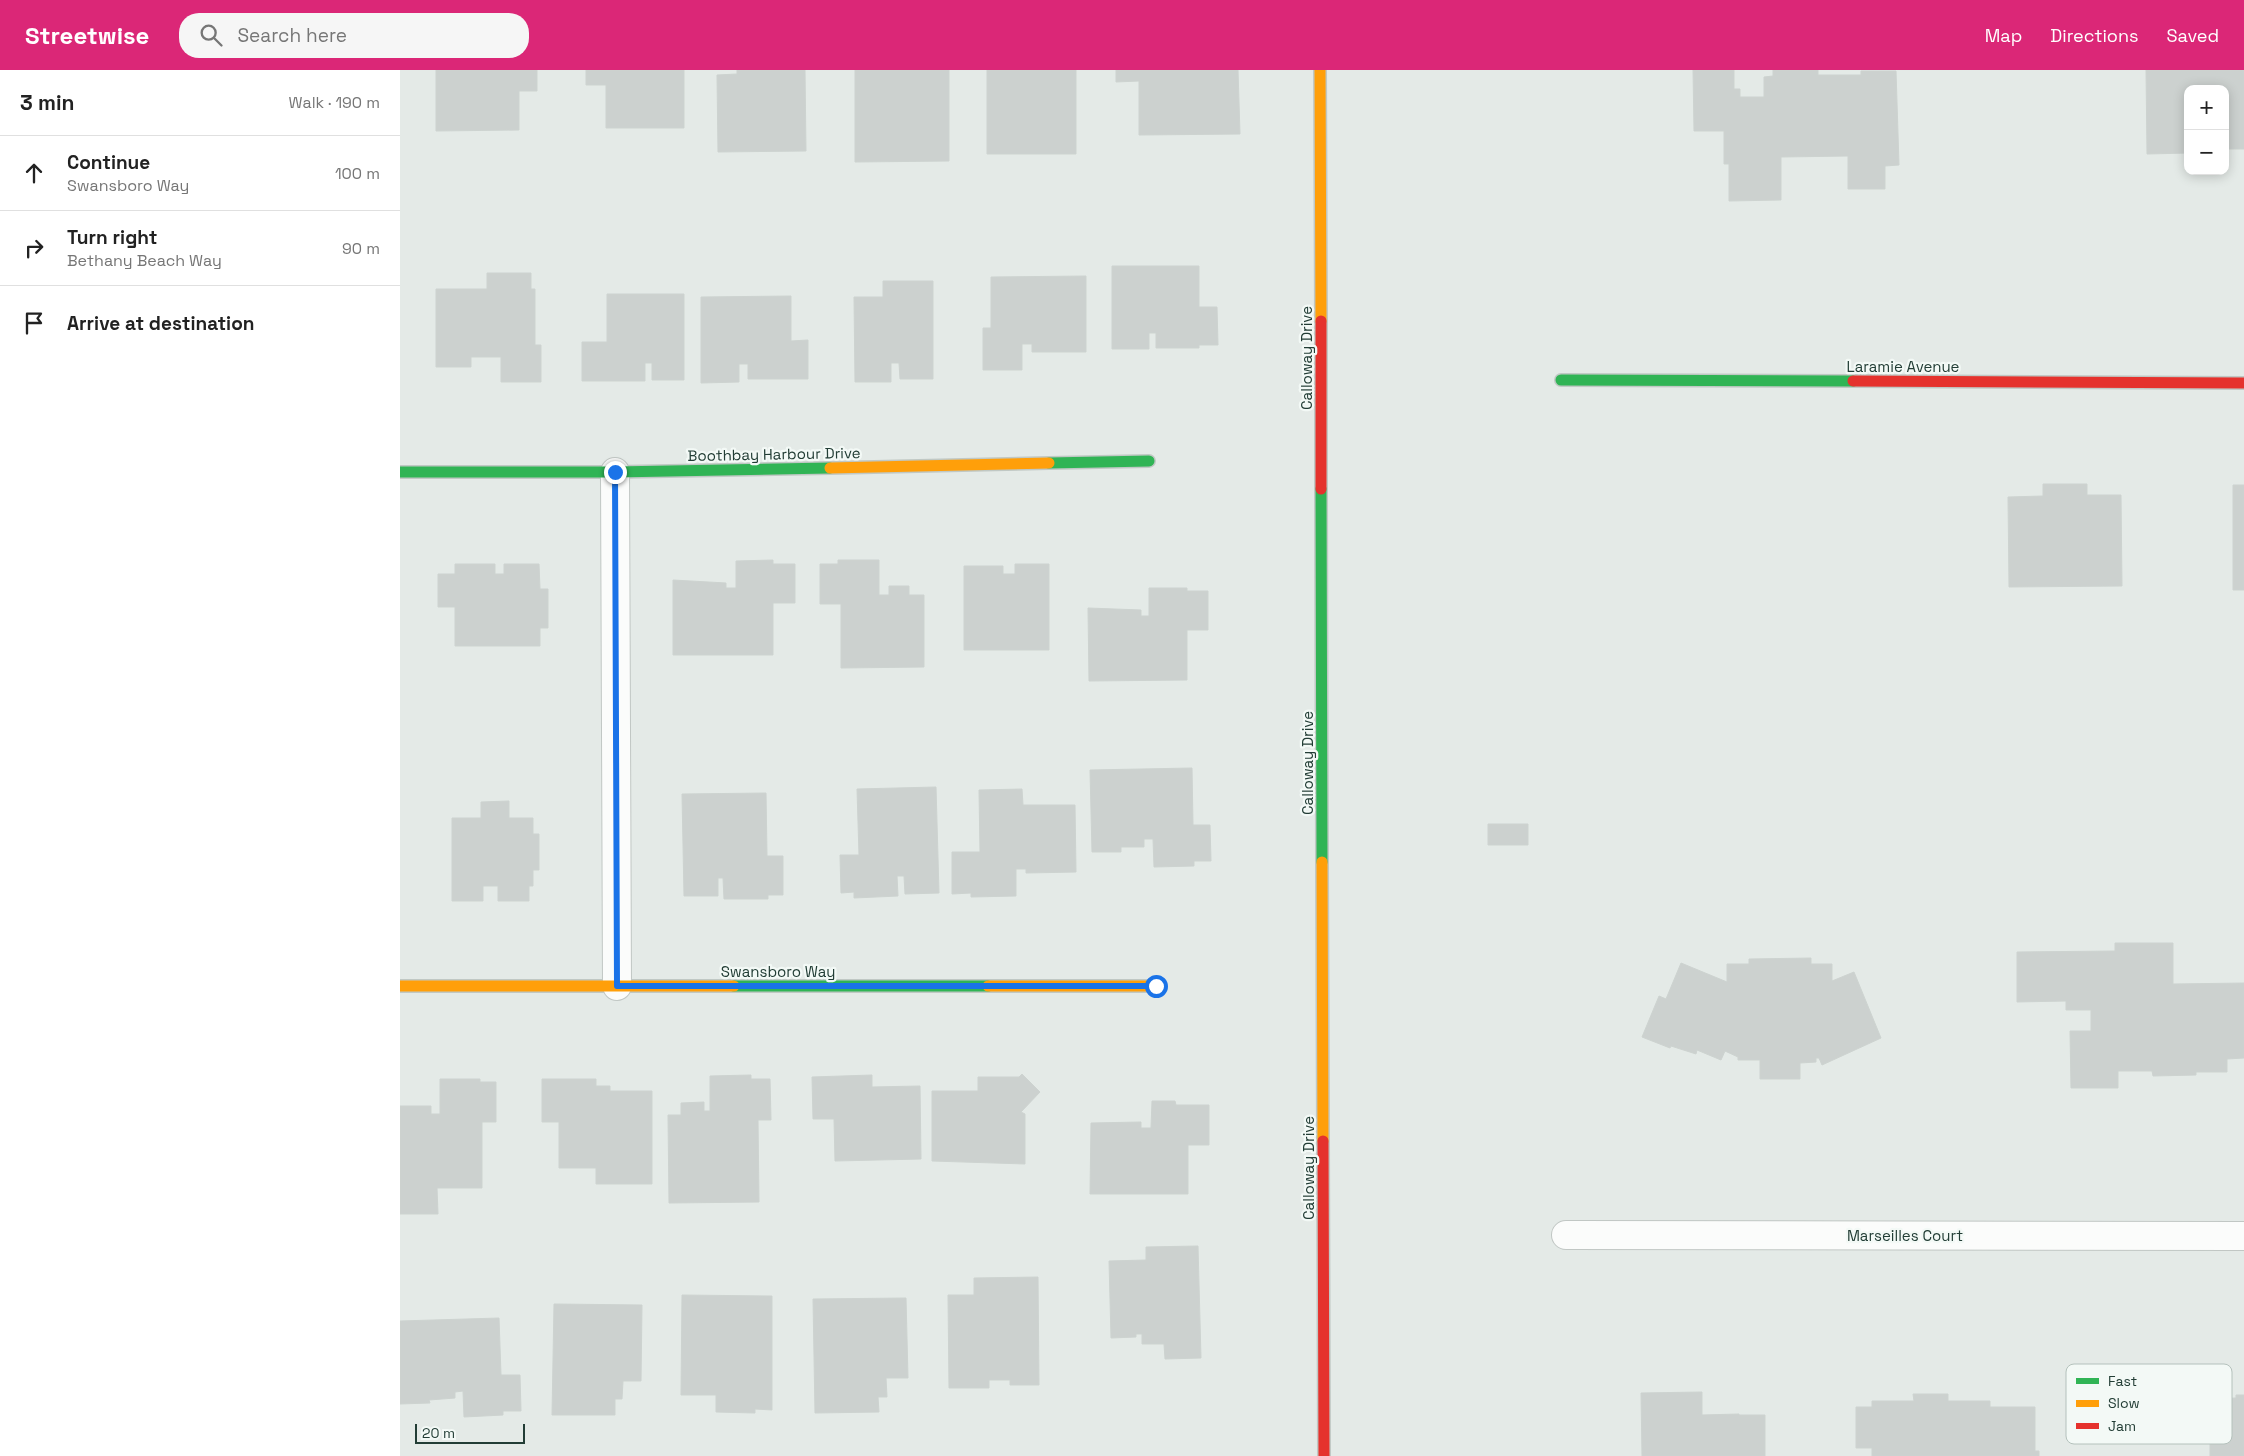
<!DOCTYPE html>
<html lang="en">
<head>
<meta charset="utf-8">
<style>
  :root { --surface:#fff; --page:#f6f6f6; --text:#222; --muted:#767676; --line:#e0e0e0; --accent:#db2777 }
  body { margin:0; font-family:"Space Grotesk",sans-serif; background:var(--page); color:var(--text) }
  .controls { position:absolute; right:15px; top:15px; display:grid; overflow:hidden; border-radius:10px; box-shadow:0 2px 12px #0003 }
  .controls button { width:45px; height:45px; display:grid; place-items:center; padding:0; border:0; border-bottom:1px solid var(--line); background:var(--surface); color:var(--text); font:25px sans-serif }
  .scale { position:absolute; left:15px; bottom:12px; width:110px; box-sizing:border-box; padding-left:5px; border:2px solid #223d35; border-top:0; font-size:14px; line-height:18px; white-space:nowrap; color:#223d35; -webkit-text-stroke:4px #f3f9f6; paint-order:stroke }
  .stop { position:absolute; width:15px; height:15px; margin:-11px; border:4px solid #1a73e8; border-radius:50%; background:#fff }
  .stop.end { background:#1a73e8; border-color:#fff; box-shadow:0 1px 5px #0008 }
  .list { margin:0; padding:0; list-style:none }
  h2 { display:flex; justify-content:space-between; align-items:center; height:65px; margin:0; padding:0 20px; font-size:21px }
  h2 small { font-size:16px; font-weight:400; color:var(--muted) }
  .list li { display:grid; grid-template-columns:32px 1fr auto; gap:15px; align-items:center; box-sizing:border-box; height:75px; padding:0 20px; border-top:1px solid var(--line) }
  .list b { display:block; font-size:19px; white-space:nowrap }
  .list p { margin:0; font-size:16px; white-space:nowrap; color:var(--muted) }
  .list em { font-size:16px; font-style:normal; color:var(--muted) }
  .icon { flex:none; width:28px; height:28px; fill:none; stroke:currentColor; stroke-width:2; stroke-linecap:round; stroke-linejoin:round }
  .map { position:relative; flex:none; width:1844px; height:1386px; overflow:hidden }
  header { display:flex; align-items:center; gap:30px; box-sizing:border-box; height:70px; padding:0 25px; background:var(--accent); color:#fff }
  header strong { font-size:24px }
  nav { display:flex; gap:28px; margin-inline-start:auto; font-size:18px }
  .search { width:350px; height:45px; background:var(--page); display:flex; align-items:center; gap:12px; box-sizing:border-box; padding:0 18px; border-radius:20px; color:var(--muted); font-size:19px }
  main { display:flex }
  aside { flex:1; background:var(--surface) }
  .map>svg:first-child { display:block }
  .building { fill:#ccd1cf; stroke:#cdd3d0 }
  .lines { fill:none; stroke-linecap:round; stroke-linejoin:round }
  .street-casing { stroke:#c1c7c4; stroke-width:30 }
  .fast-casing { stroke:#c0c8c4; stroke-width:14 }
  .slow-casing { stroke:#c0c8c4; stroke-width:14 }
  .jam-casing { stroke:#c0c8c4; stroke-width:14 }
  .street { stroke:#fbfcfb; stroke-width:28 }
  .fast { stroke:#30b455; stroke-width:11 }
  .slow { stroke:#ff9f0a; stroke-width:11 }
  .jam { stroke:#e5322d; stroke-width:11 }
  .route { stroke:#1a73e8; stroke-width:6 }
  .labels { text-anchor:middle; dominant-baseline:central; stroke-width:4.5; stroke-linejoin:round; paint-order:stroke }
  .street-label { font-size:15px; fill:#223d35; stroke:#f3f9f6 }
  .key { fill:#f3f9f6; stroke:#b4c1bc; stroke-width:1 }
  .key-label { font-size:14px; fill:#223d35 }
</style>
</head>
<body>
<header>
<strong>Streetwise</strong>
<div class="search"><svg class="icon" aria-label="search" viewBox="0 0 24 24"><circle cx="10" cy="10" r="6"/><path d="M15 15l6 6"/></svg>Search here</div>
<nav><a>Map</a><a>Directions</a><a>Saved</a></nav>
</header>
<main>
<aside>
<h2>3 min<small>Walk · 190 m</small></h2>
<ul class="list">
<li><svg class="icon" aria-label="ahead" viewBox="0 0 24 24"><path d="M12 20V5M6 11l6-6 6 6"/></svg><div><b>Continue</b><p>Swansboro Way</p></div><em>100 m</em></li>
<li><svg class="icon" aria-label="right" viewBox="0 0 24 24"><path d="M7 20v-9h11M14 6l5 5-5 5"/></svg><div><b>Turn right</b><p>Bethany Beach Way</p></div><em>90 m</em></li>
<li><svg class="icon" aria-label="arrive" viewBox="0 0 24 24"><path d="M6 21V4h12l-3 4 3 4H6"/></svg><div><b>Arrive at destination</b></div></li>
</ul>
</aside>
<div class="map">
<svg width="1844" height="1386" viewBox="0 0 1844 1386">
  <rect width="100%" height="100%" fill="#e4eae7"/>
  <path class="building" d="M 36,0 L 137,0 L 137,21 L 119,21 L 119,60 L 36,61 Z
    M 186,0 L 284,0 L 284,58 L 206,58 L 206,15 L 186,15 Z
    M 337,0 L 405,0 L 406,81 L 318,82 L 317,5 L 337,4 Z
    M 455,0 L 549,0 L 549,91 L 455,92 Z
    M 587,0 L 676,0 L 676,84 L 587,84 Z
    M 716,0 L 838,0 L 840,64 L 739,65 L 739,11 L 716,12 Z
    M 1293,0 L 1334,0 L 1334,19 L 1340,19 L 1340,27 L 1364,27 L 1364,7 L 1373,6 L 1373,0 L 1418,0 L 1418,5 L 1461,5 L 1461,1 L 1496,1 L 1499,95 L 1485,96 L 1485,119 L 1448,119 L 1448,86 L 1381,87 L 1381,130 L 1329,131 L 1329,94 L 1324,94 L 1324,61 L 1294,61 Z
    M 1746,0 L 1844,0 L 1844,79 L 1825,79 L 1825,19 L 1788,19 L 1788,83 L 1747,84 Z
    M 712,196 L 799,196 L 799,237 L 817,237 L 818,275 L 799,275 L 799,278 L 756,278 L 756,263 L 749,263 L 749,279 L 712,279 Z
    M 87,203 L 131,203 L 131,219 L 135,219 L 135,275 L 141,275 L 141,312 L 101,312 L 101,287 L 71,287 L 71,297 L 36,297 L 36,219 L 87,219 Z
    M 686,206 L 686,282 L 632,282 L 632,274 L 622,274 L 622,300 L 583,300 L 583,258 L 591,258 L 591,207 Z
    M 483,211 L 533,211 L 533,309 L 500,309 L 499,293 L 491,293 L 491,312 L 455,312 L 454,227 L 483,227 Z
    M 207,224 L 284,224 L 284,310 L 252,310 L 252,293 L 245,293 L 245,311 L 182,311 L 182,272 L 207,272 Z
    M 391,226 L 391,271 L 408,270 L 408,309 L 348,309 L 348,294 L 339,294 L 339,312 L 301,313 L 301,227 Z
    M 1643,414 L 1687,414 L 1687,425 L 1721,425 L 1722,516 L 1609,517 L 1608,427 L 1643,426 Z
    M 1833,415 L 1844,415 L 1844,520 L 1833,520 Z
    M 373,490 L 373,494 L 395,494 L 395,533 L 373,533 L 373,585 L 273,585 L 273,510 L 326,513 L 326,518 L 336,518 L 336,491 Z
    M 438,490 L 479,490 L 479,525 L 489,525 L 489,516 L 509,516 L 509,525 L 524,525 L 524,597 L 441,598 L 441,534 L 420,534 L 420,494 L 438,494 Z
    M 55,494 L 95,494 L 95,504 L 104,504 L 104,494 L 139,494 L 140,519 L 148,519 L 148,558 L 140,558 L 140,576 L 55,576 L 55,537 L 38,537 L 38,504 L 55,504 Z
    M 615,494 L 649,494 L 649,580 L 564,580 L 564,496 L 603,496 L 603,504 L 615,504 Z
    M 749,518 L 787,518 L 787,521 L 808,521 L 808,560 L 787,560 L 787,610 L 689,611 L 688,538 L 741,540 L 741,546 L 749,546 Z
    M 792,698 L 793,755 L 810,755 L 811,791 L 794,791 L 794,796 L 754,797 L 753,769 L 744,769 L 744,777 L 721,777 L 721,782 L 692,782 L 690,700 Z
    M 536,717 L 539,823 L 505,824 L 504,806 L 497,806 L 498,826 L 454,828 L 454,822 L 441,823 L 440,785 L 459,785 L 457,719 Z
    M 622,719 L 623,735 L 675,735 L 676,802 L 626,803 L 626,799 L 616,799 L 616,826 L 571,827 L 571,823 L 552,824 L 552,782 L 580,782 L 579,720 Z
    M 366,723 L 367,786 L 383,786 L 383,825 L 368,825 L 368,829 L 324,829 L 323,808 L 318,808 L 318,826 L 284,826 L 282,724 Z
    M 109,731 L 109,748 L 133,748 L 133,764 L 139,764 L 139,800 L 133,800 L 133,816 L 129,816 L 129,831 L 98,831 L 98,816 L 83,816 L 83,831 L 52,831 L 52,748 L 81,748 L 81,732 Z
    M 1088,754 L 1128,754 L 1128,775 L 1088,775 Z
    M 1715,873 L 1773,873 L 1773,914 L 1844,913 L 1844,988 L 1827,989 L 1827,1002 L 1796,1002 L 1796,1005 L 1753,1006 L 1752,1001 L 1718,1001 L 1718,1018 L 1671,1018 L 1670,961 L 1691,961 L 1691,940 L 1666,940 L 1666,931 L 1617,932 L 1617,882 L 1715,881 Z
    M 1411,888 L 1411,894 L 1432,894 L 1432,911 L 1454,902 L 1481,968 L 1422,995 L 1419,988 L 1416,988 L 1416,992 L 1400,993 L 1400,1009 L 1360,1009 L 1360,990 L 1338,990 L 1338,987 L 1325,981 L 1321,990 L 1297,980 L 1296,984 L 1271,976 L 1270,978 L 1242,967 L 1259,926 L 1266,929 L 1281,893 L 1327,912 L 1327,894 L 1349,894 L 1349,889 Z
    M 622,1004 L 640,1022 L 621,1042 L 625,1044 L 625,1094 L 532,1091 L 532,1021 L 578,1021 L 578,1007 L 619,1007 Z
    M 351,1005 L 351,1009 L 370,1009 L 371,1050 L 358,1050 L 359,1132 L 269,1133 L 268,1045 L 281,1045 L 281,1033 L 304,1032 L 304,1041 L 310,1041 L 310,1006 Z
    M 472,1005 L 472,1017 L 520,1016 L 521,1089 L 435,1091 L 434,1049 L 413,1049 L 412,1007 Z
    M 40,1009 L 80,1009 L 80,1012 L 96,1012 L 96,1052 L 82,1052 L 82,1118 L 37,1118 L 38,1144 L 0,1144 L 0,1036 L 31,1036 L 31,1044 L 40,1044 Z
    M 142,1009 L 196,1009 L 196,1016 L 210,1016 L 210,1021 L 252,1021 L 252,1114 L 196,1114 L 196,1098 L 159,1098 L 159,1052 L 142,1052 Z
    M 752,1031 L 775,1031 L 776,1035 L 809,1035 L 809,1075 L 788,1075 L 788,1124 L 690,1124 L 691,1053 L 741,1052 L 741,1058 L 751,1058 Z
    M 798,1176 L 801,1288 L 765,1289 L 764,1274 L 742,1274 L 742,1264 L 736,1264 L 736,1267 L 711,1268 L 709,1191 L 746,1190 L 746,1177 Z
    M 638,1207 L 639,1315 L 610,1315 L 610,1310 L 589,1310 L 589,1318 L 549,1318 L 548,1225 L 574,1225 L 574,1208 Z
    M 282,1225 L 372,1226 L 372,1340 L 355,1339 L 355,1343 L 316,1342 L 316,1325 L 281,1325 Z
    M 506,1228 L 508,1308 L 486,1308 L 487,1327 L 478,1327 L 479,1342 L 415,1343 L 413,1229 Z
    M 154,1234 L 242,1235 L 241,1311 L 223,1311 L 222,1329 L 215,1329 L 215,1345 L 152,1345 Z
    M 99,1248 L 101,1305 L 120,1305 L 121,1341 L 103,1341 L 103,1345 L 64,1347 L 63,1321 L 55,1322 L 55,1328 L 29,1330 L 30,1333 L 0,1334 L 0,1251 Z
    M 1302,1322 L 1302,1345 L 1339,1344 L 1339,1345 L 1365,1345 L 1365,1386 L 1242,1386 L 1241,1323 Z
    M 1513,1324 L 1548,1324 L 1548,1331 L 1590,1331 L 1590,1337 L 1635,1337 L 1635,1381 L 1639,1381 L 1639,1386 L 1472,1386 L 1472,1378 L 1456,1378 L 1456,1337 L 1472,1337 L 1472,1331 L 1514,1331 Z
    M 1836,1325 L 1844,1325 L 1844,1386 L 1810,1386 L 1810,1329 L 1836,1328 Z"/>
  <g class="lines">
    <g class="street-casing">
      <path id="street" d="M 215,402 L 217,916
        M 1166,1165 L 1844,1166"/>
    </g>
    <g class="fast-casing">
      <path id="fast" d="M 1161,310 L 1453,311
        M 649,393 L 749,391
        M 0,402 L 215,402 L 430,398
        M 921,419 L 922,792
        M 334,916 L 588,916"/>
    </g>
    <g class="slow-casing">
      <path id="slow" d="M 920,0 L 921,251
        M 430,398 L 649,393
        M 922,792 L 923,1071
        M 0,916 L 334,916
        M 588,916 L 756,916"/>
    </g>
    <g class="jam-casing">
      <path id="jam" d="M 921,251 L 921,419
        M 1453,311 L 1844,313
        M 923,1071 L 924,1386"/>
    </g>
    <use href="#street" class="street"/>
    <use href="#fast" class="fast"/>
    <use href="#slow" class="slow"/>
    <use href="#jam" class="jam"/>
  </g>
  <g class="lines">
    <path class="route" d="M 215,402 L 217,916 L 756,916"/>
  </g>
  <g class="labels">
    <g class="street-label">
      <text transform="translate(906 288) rotate(-90)">Calloway Drive</text>
      <text x="1503" y="296">Laramie Avenue</text>
      <text transform="translate(374 384) rotate(-1)">Boothbay Harbour Drive</text>
      <text transform="translate(907 693) rotate(-90)">Calloway Drive</text>
      <text x="378" y="901">Swansboro Way</text>
      <text transform="translate(908 1098) rotate(-90)">Calloway Drive</text>
      <text x="1505" y="1165">Marseilles Court</text>
    </g>
  </g>
  <rect x="1666" y="1294" width="166" height="80" rx="8" class="key"/>
  <rect x="1676" y="1308" width="23" height="6" fill="#30b455"/>
  <rect x="1676" y="1330" width="23" height="7" fill="#ff9f0a"/>
  <rect x="1676" y="1353" width="23" height="6" fill="#e5322d"/>
  <g class="key-label">
    <text x="1708" y="1316">Fast</text>
    <text x="1708" y="1338">Slow</text>
    <text x="1708" y="1361">Jam</text>
  </g>
</svg>
<div class="controls">
<button>+</button>
<button>−</button>
</div>
<div class="scale">20 m</div>
<div class="stop" style="left:756px;top:916px"></div>
<div class="stop end" style="left:215px;top:402px"></div>
</div>
</main>
</body>
</html>
